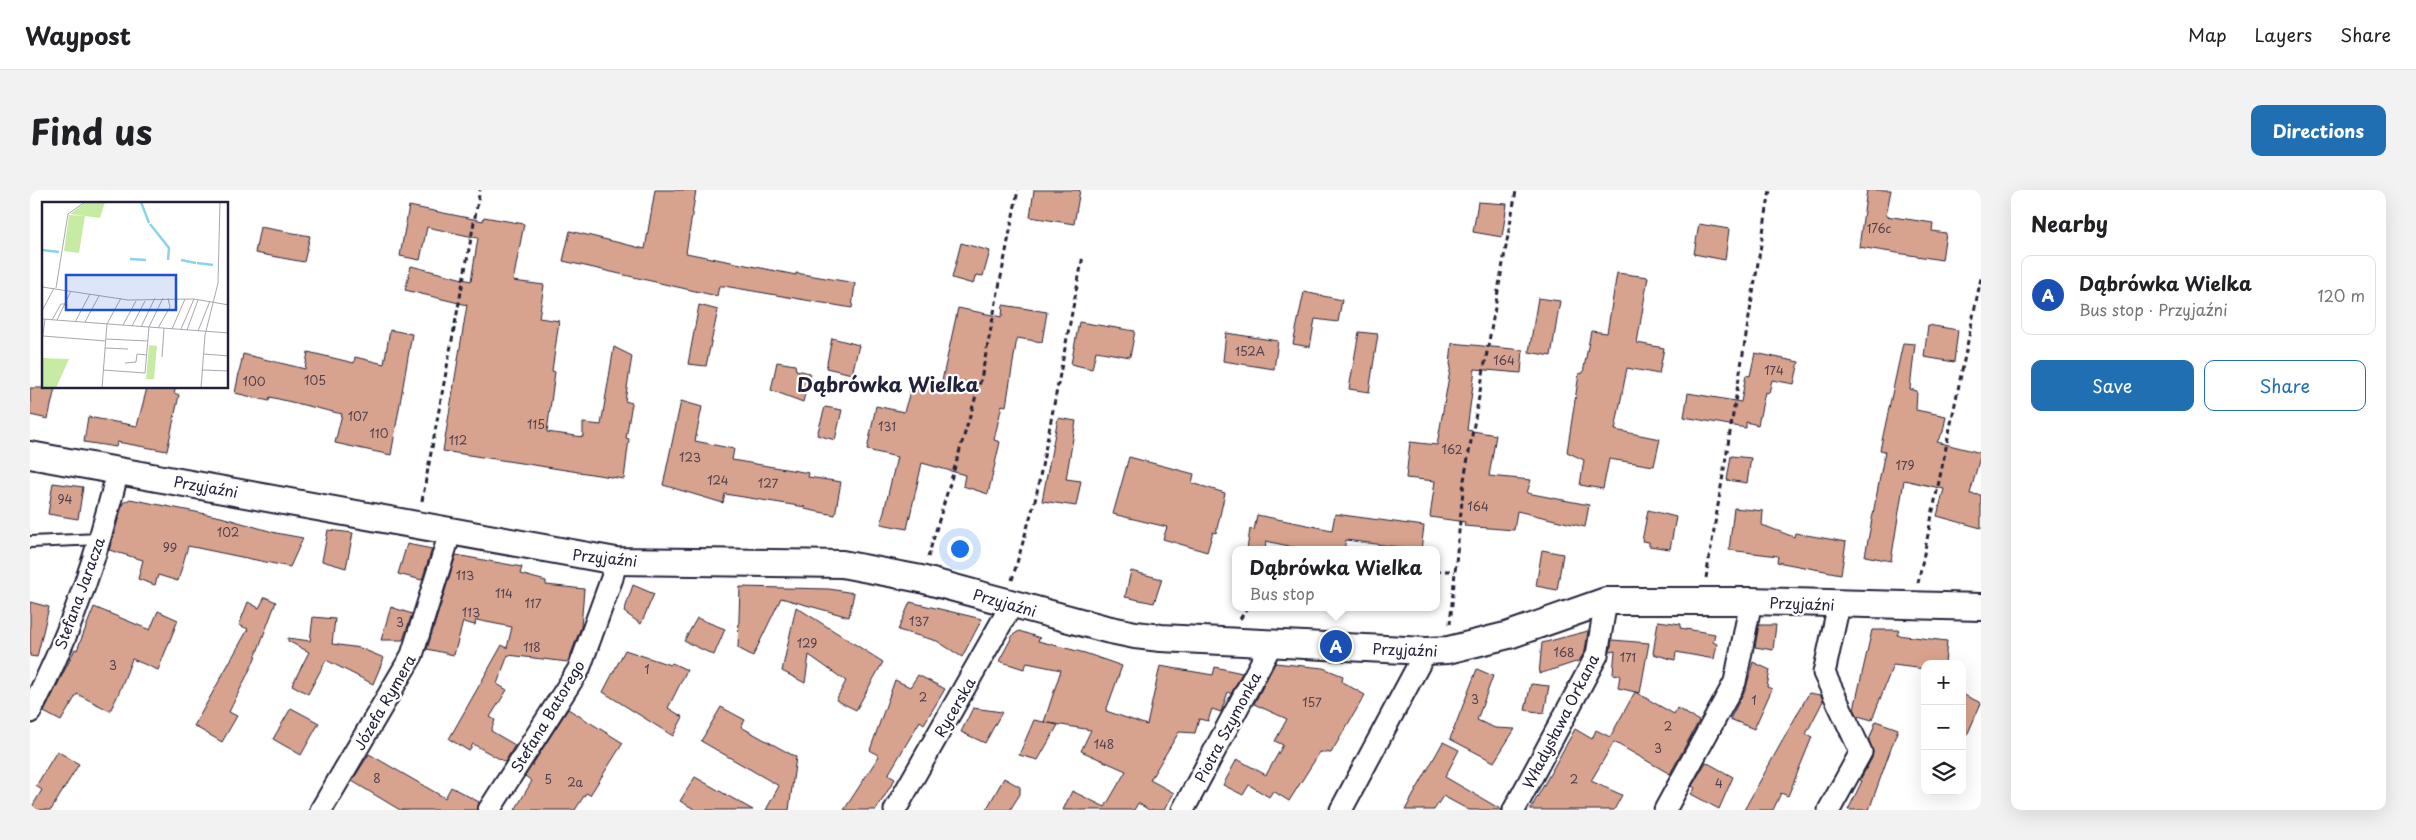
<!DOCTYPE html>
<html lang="en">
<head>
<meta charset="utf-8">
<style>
  :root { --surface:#fff; --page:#f2f2f2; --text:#202124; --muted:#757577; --line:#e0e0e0; --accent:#1f6fb2 }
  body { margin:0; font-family:"Playpen Sans",sans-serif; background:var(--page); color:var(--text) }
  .controls { position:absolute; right:15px; bottom:15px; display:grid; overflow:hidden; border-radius:10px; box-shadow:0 5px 20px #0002 }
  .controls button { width:45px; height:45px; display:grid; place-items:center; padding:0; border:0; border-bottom:1px solid var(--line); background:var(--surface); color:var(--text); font:25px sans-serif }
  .you { position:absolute; left:929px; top:358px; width:18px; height:18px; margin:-12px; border:4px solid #fff; border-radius:50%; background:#1a73e8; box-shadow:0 0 0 8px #1a73e833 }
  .badge { display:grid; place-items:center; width:32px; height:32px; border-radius:50%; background:var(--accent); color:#fff; font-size:16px; font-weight:700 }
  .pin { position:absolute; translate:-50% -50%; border:2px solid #fff; box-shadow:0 1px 5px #0006 }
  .popup { position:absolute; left:1202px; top:356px; width:208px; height:65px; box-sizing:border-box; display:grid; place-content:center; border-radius:10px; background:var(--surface); filter:drop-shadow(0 1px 4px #0005); font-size:16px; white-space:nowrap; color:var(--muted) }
  .popup b { font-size:19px; color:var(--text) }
  .popup::after { content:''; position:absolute; left:50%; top:100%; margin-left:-10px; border:10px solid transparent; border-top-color:var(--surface) }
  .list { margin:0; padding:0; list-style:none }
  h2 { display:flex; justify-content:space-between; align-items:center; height:65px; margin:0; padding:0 20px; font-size:21px }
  h2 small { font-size:16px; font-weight:400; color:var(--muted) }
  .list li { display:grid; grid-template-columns:32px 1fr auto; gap:15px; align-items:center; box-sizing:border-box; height:80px; margin:0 10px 10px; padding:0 10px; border:1px solid var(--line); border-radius:10px }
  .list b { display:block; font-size:19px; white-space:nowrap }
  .list p { margin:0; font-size:16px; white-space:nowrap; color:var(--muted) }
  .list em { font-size:16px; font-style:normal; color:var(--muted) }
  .actions { display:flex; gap:10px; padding:15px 20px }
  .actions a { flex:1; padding:11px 0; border:1px solid var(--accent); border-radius:10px; text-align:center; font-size:18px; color:var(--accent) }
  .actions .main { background:var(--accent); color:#fff }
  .icon { flex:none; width:28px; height:28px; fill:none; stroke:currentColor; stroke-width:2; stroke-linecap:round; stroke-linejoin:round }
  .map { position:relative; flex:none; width:1951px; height:620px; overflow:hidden; border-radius:10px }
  header { display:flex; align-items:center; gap:30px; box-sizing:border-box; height:70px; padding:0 25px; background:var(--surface); border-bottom:1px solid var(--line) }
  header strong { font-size:24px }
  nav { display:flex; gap:28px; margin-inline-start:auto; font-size:18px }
  .intro { display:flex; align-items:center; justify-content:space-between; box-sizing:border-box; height:120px; padding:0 30px }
  h1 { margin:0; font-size:35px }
  .button { padding:12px 22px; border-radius:10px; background:var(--accent); color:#fff; font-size:18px; font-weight:700 }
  main { display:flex; gap:30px; padding:0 30px }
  aside { flex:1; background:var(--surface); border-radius:10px; box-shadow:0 5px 20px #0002 }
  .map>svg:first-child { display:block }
  .building { fill:#d8a38e; stroke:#22223b }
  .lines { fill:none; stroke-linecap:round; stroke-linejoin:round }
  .service-casing { stroke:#22223b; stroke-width:14 }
  .minor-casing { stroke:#22223b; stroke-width:25 }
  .tertiary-casing { stroke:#22223b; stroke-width:30 }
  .path { stroke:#22223b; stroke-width:3; stroke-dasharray:5 4; stroke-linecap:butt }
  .service { stroke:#fff; stroke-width:10 }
  .minor { stroke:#fff; stroke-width:21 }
  .tertiary { stroke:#fff; stroke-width:26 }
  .labels { text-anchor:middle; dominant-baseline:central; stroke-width:4.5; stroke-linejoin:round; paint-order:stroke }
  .number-label { font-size:12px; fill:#504250 }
  .street-label { font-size:15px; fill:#22223b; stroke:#fff }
  .district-label { font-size:20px; font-weight:bold; fill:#22223b; stroke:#fff }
  .inset-river { fill:none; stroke:#8bd3ed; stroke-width:2.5 }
  .inset-road { fill:none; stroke:#a7a7b1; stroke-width:1 }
  .view { fill:#1d4ed8; fill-opacity:0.15; stroke:#1d4ed8; stroke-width:2.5 }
  .inset-edge { fill:none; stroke:#22223b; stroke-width:2.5 }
</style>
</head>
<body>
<header>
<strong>Waypost</strong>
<nav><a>Map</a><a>Layers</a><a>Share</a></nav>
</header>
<div class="intro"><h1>Find us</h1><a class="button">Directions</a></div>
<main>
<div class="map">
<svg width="1951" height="620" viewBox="0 0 1951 620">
  <rect width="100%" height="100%" fill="#fff"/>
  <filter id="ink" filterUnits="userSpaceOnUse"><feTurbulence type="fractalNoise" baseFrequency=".02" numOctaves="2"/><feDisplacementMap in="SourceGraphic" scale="10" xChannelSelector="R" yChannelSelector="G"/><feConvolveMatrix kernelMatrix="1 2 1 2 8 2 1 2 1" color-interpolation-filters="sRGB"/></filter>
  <g filter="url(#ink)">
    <path class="building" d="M 625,0 L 666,0 L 656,63 L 766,85 L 766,83 L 825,93 L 822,118 L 694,96 L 689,96 L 687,106 L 533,71 L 540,41 L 615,59 Z
      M 1004,0 L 1050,0 L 1044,34 L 1000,27 Z
      M 1837,0 L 1861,0 L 1856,26 L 1903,33 L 1902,41 L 1916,43 L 1912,70 L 1829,57 Z
      M 1448,12 L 1477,14 L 1472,47 L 1443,42 Z
      M 379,16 L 453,31 L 454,27 L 494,34 L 483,91 L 514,95 L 509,128 L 529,131 L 522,181 L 525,182 L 517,242 L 553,247 L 553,233 L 571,235 L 584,157 L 602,166 L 595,211 L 602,213 L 596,248 L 599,249 L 594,289 L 413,261 L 437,115 L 375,100 L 381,76 L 441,91 L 448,48 L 397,37 L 390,70 L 370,66 Z
      M 1669,34 L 1699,39 L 1695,70 L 1664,64 Z
      M 230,37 L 280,46 L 274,72 L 225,63 Z
      M 931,53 L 960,61 L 953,86 L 946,85 L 943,94 L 922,88 Z
      M 1587,83 L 1618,87 L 1607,153 L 1634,158 L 1629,184 L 1597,178 L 1585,240 L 1630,249 L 1624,276 L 1579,269 L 1573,299 L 1550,295 L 1554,270 L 1537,262 L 1549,184 L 1553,183 L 1561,141 L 1577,143 Z
      M 1274,102 L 1312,110 L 1308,132 L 1285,129 L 1280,157 L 1263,154 Z
      M 1508,108 L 1530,111 L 1521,166 L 1499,162 Z
      M 669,115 L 688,120 L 676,176 L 658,174 Z
      M 973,115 L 1017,122 L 1012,152 L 987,148 L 976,216 L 972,215 L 964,250 L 970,252 L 958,304 L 933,296 L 935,285 L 892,273 L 877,339 L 851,334 L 867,267 L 837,260 L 846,216 L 874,222 L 882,195 L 910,200 L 928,118 L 972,127 Z
      M 1049,132 L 1105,141 L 1100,167 L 1066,161 L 1062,179 L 1041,174 Z
      M 1898,135 L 1928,140 L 1924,172 L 1894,167 Z
      M 360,140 L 382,144 L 361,265 L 305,253 L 312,224 L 240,207 L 239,211 L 205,203 L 213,164 L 275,179 L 278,162 L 324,173 L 325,167 L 354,174 Z
      M 1329,142 L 1348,144 L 1339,202 L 1319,199 Z
      M 1196,143 L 1248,151 L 1244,179 L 1193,171 Z
      M 802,148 L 829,155 L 822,184 L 796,178 Z
      M 1422,153 L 1493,160 L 1491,183 L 1445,179 L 1437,240 L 1466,245 L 1459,286 L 1501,290 L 1497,303 L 1559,315 L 1555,337 L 1487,321 L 1484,340 L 1434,336 L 1435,332 L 1400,327 L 1405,291 L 1376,288 L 1380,252 L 1407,255 L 1421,175 L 1420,175 Z
      M 1873,153 L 1885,154 L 1880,199 L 1887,201 L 1886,220 L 1916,226 L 1913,242 L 1907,252 L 1951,263 L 1940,304 L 1951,305 L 1951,338 L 1907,326 L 1914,299 L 1874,290 L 1861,371 L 1835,366 L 1855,261 L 1850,260 Z
      M 1725,163 L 1769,172 L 1764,194 L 1742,190 L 1739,203 L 1735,202 L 1728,235 L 1716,232 L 1716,238 L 1654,227 L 1658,203 L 1711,212 L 1716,185 L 1720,186 Z
      M 747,172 L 765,175 L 766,180 L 780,183 L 773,212 L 741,200 Z
      M 0,198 L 25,198 L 18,229 L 0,225 Z
      M 117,198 L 146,198 L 144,203 L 149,205 L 137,261 L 87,252 L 86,257 L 54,252 L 58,227 L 107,236 Z
      M 651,211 L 672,217 L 665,251 L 704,259 L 702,270 L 779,283 L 778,287 L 811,292 L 805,325 L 774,319 L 775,317 L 695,304 L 693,313 L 633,295 Z
      M 795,217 L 812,220 L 805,250 L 787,245 Z
      M 1028,228 L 1046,231 L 1036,289 L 1051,291 L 1046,316 L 1012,311 Z
      M 1701,266 L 1721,268 L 1717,293 L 1697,290 Z
      M 1099,267 L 1164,284 L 1162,293 L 1195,303 L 1186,343 L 1183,342 L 1177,362 L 1133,349 L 1137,337 L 1083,324 Z
      M 23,293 L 53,297 L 48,329 L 18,324 Z
      M 100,309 L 191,327 L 246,343 L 273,348 L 260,377 L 158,356 L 148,391 L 128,385 L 125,395 L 108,389 L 113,370 L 79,360 L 93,313 Z
      M 1704,318 L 1733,321 L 1732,335 L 1764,347 L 1765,343 L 1816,352 L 1811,384 L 1747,372 L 1748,366 L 1699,360 Z
      M 1618,320 L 1646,327 L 1640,359 L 1619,356 L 1619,352 L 1612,351 Z
      M 1305,324 L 1394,336 L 1391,360 L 1316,350 L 1314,360 L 1276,360 L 1236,351 L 1235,360 L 1217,360 L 1220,339 L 1224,340 L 1227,325 L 1302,340 Z
      M 298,340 L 323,343 L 316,378 L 292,371 Z
      M 377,354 L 402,359 L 392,390 L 368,384 Z
      M 1512,360 L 1533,364 L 1527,400 L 1506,396 Z
      M 426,365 L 492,377 L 490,384 L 516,391 L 516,395 L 554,399 L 551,437 L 538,472 L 478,465 L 467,494 L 477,500 L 460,527 L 465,530 L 461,541 L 485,555 L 475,572 L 443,554 L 439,561 L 419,549 L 472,455 L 477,458 L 482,437 L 446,430 L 445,435 L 433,432 L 424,465 L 397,459 Z
      M 1101,381 L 1132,389 L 1124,413 L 1095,407 Z
      M 603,395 L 624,404 L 611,434 L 594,422 Z
      M 710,397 L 799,399 L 824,403 L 819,427 L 751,408 L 723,466 L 708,458 Z
      M 235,407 L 246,412 L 223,473 L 199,522 L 207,526 L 192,552 L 164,536 L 218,439 L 209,435 L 218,412 L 229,418 Z
      M 0,412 L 19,417 L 7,467 L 0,466 Z
      M 880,412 L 952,429 L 932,467 L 907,451 L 868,440 Z
      M 64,417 L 120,440 L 128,421 L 148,430 L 128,480 L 102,469 L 88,505 L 80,521 L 47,504 L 31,531 L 14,522 L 45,459 L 47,460 Z
      M 361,417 L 382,424 L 373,450 L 351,450 Z
      M 766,417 L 853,472 L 826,520 L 806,510 L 816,491 L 779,465 L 775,493 L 752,481 Z
      M 283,427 L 305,429 L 302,454 L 330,458 L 354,468 L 343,494 L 296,470 L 278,504 L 262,495 L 279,462 L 258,451 L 258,448 L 280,451 Z
      M 667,428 L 695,439 L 684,465 L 654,451 Z
      M 1628,431 L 1651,434 L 1650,438 L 1685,444 L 1683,452 L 1687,454 L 1684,469 L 1646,462 L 1645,470 L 1623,464 Z
      M 1729,435 L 1746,435 L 1743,460 L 1725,457 Z
      M 1842,440 L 1869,440 L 1867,445 L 1917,451 L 1915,474 L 1895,474 L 1895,479 L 1863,475 L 1842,530 L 1828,526 L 1824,519 Z
      M 989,441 L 1010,448 L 1008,451 L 1055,463 L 1092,476 L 1076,521 L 1117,535 L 1130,476 L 1183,485 L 1185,477 L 1212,483 L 1201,504 L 1198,502 L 1191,522 L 1182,519 L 1178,531 L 1169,529 L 1165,543 L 1149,542 L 1120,590 L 1144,603 L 1134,620 L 1119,620 L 1108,613 L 1104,620 L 1033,620 L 1042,601 L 1075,617 L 1096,581 L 1051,561 L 1061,540 L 1014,532 L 1031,480 L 997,473 L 994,479 L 969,471 L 983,445 Z
      M 1558,441 L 1555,461 L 1549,471 L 1509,484 L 1512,453 Z
      M 1582,450 L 1619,453 L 1610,503 L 1588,498 L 1590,485 L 1583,484 L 1585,461 L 1580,462 Z
      M 595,460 L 640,475 L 642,473 L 657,480 L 638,518 L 653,527 L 643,546 L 573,502 Z
      M 1723,472 L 1740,480 L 1737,497 L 1742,499 L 1724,539 L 1700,529 L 1716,498 Z
      M 1245,473 L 1293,478 L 1313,486 L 1312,492 L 1335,505 L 1301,563 L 1290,562 L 1259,611 L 1243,601 L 1239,607 L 1219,595 L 1213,605 L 1193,595 L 1207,569 L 1236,585 L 1253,555 L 1245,551 L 1257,529 L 1224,514 Z
      M 1447,479 L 1463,486 L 1447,530 L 1465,538 L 1485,539 L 1464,572 L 1420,549 Z
      M 888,485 L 915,499 L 894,534 L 890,531 L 858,585 L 865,589 L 846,620 L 814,620 L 849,566 L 840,560 L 865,490 L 880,497 Z
      M 1501,494 L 1519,496 L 1514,523 L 1495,520 Z
      M 1605,502 L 1644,524 L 1647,518 L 1669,531 L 1640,584 L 1584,552 L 1561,591 L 1592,605 L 1584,620 L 1500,620 L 1545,539 L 1562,549 L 1566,540 L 1580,547 Z
      M 1779,503 L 1791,505 L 1793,511 L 1776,544 L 1782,547 L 1758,606 L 1751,603 L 1743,620 L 1714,620 Z
      M 1932,504 L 1951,513 L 1932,557 Z
      M 691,517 L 715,530 L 711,537 L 766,567 L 759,620 L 736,620 L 749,596 L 671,551 Z
      M 261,518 L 289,533 L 271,565 L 243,549 Z
      M 943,518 L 972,522 L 955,553 L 931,542 Z
      M 538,519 L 593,553 L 560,605 L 556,603 L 545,620 L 485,620 L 502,591 L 495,586 Z
      M 1004,530 L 1028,535 L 1008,570 L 989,565 Z
      M 1846,531 L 1868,539 L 1839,620 L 1818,620 L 1832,591 L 1830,590 L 1842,568 L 1843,562 L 1839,550 Z
      M 1413,552 L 1429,560 L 1415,587 L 1472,620 L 1439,620 L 1413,606 L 1404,620 L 1375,620 Z
      M 27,561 L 49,574 L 21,620 L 0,620 L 12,600 L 6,596 Z
      M 339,564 L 415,608 L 421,597 L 449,612 L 447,620 L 370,620 L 322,591 Z
      M 1676,572 L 1703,587 L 1689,619 L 1661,604 L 1665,598 L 1662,596 Z
      M 665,587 L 723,620 L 666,620 L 650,611 Z
      M 974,588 L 990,597 L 990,604 L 980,620 L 956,620 Z"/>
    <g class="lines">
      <g class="service-casing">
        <path id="service" d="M 0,352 L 70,349"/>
      </g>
      <g class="minor-casing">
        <path id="minor" d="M 0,522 C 40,446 68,364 88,280
          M 291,620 L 382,465 L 421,340
          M 459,620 L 549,479 L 582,388 L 586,371
          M 865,620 L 982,414
          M 1153,620 L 1242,453
          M 1311,620 L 1396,461
          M 1484,620 L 1567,465 L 1576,411
          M 1635,620 L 1705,492 L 1721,411
          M 1799,620 L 1831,562 L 1794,483 L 1809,414"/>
      </g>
      <g class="tertiary-casing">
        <path id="tertiary" d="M 0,265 L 586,371 L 812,374 L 891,389 L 1076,439 L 1105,445 L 1131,448 L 1396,461 L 1418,460 L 1479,445 L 1576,411 L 1721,411 L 1951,417"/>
      </g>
      <path class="path" d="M 392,311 L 450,0
        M 898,367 L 951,189 L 988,0
        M 1406,381 L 1425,381
        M 1676,388 L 1740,0
        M 982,390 L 1006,307 L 1053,66
        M 1888,393 L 1951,88
        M 1210,429 L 1218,417
        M 1420,434 L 1434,290 L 1486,1"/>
      <use href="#service" class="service"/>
      <use href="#minor" class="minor"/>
      <use href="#tertiary" class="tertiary"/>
    </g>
  </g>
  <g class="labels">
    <g class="number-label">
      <text x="1849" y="38">176c</text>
      <text x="1220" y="161">152A</text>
      <text x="1474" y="170">164</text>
      <text x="1744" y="180">174</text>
      <text x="285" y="190">105</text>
      <text x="224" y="191">100</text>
      <text x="328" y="226">107</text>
      <text x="506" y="234">115</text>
      <text x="857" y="236">131</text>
      <text x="349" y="243">110</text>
      <text x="428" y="250">112</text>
      <text x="1422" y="259">162</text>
      <text x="660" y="267">123</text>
      <text x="1875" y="275">179</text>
      <text x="688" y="290">124</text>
      <text x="738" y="293">127</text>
      <text x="35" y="309">94</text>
      <text x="1448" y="316">164</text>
      <text x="198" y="342">102</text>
      <text x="140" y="357">99</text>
      <text x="435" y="385">113</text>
      <text x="474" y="403">114</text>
      <text x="503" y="413">117</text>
      <text x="441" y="422">113</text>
      <text x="889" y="431">137</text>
      <text x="370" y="432">3</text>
      <text x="777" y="453">129</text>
      <text x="502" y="457">118</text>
      <text x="1534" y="462">168</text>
      <text x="1598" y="467">171</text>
      <text x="83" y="475">3</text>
      <text x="617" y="479">1</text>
      <text x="893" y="507">2</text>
      <text x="1445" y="509">3</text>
      <text x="1724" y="510">1</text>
      <text x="1282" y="512">157</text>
      <text x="1638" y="536">2</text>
      <text x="1074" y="554">148</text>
      <text x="1628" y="558">3</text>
      <text x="347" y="588">8</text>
      <text x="518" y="589">5</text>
      <text x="1544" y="589">2</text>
      <text x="545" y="592">2a</text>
      <text x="1689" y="593">4</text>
    </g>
    <g class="street-label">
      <text transform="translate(176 296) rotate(10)">Przyjaźni</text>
      <text transform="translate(575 367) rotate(6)">Przyjaźni</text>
      <text transform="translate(49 403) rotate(-70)">Stefana Jaracza</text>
      <text transform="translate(975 412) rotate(16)">Przyjaźni</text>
      <text transform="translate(1772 413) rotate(2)">Przyjaźni</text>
      <text transform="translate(1375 459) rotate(2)">Przyjaźni</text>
      <text transform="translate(354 512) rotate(-60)">Józefa Rymera</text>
      <text transform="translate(924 517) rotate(-60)">Rycerska</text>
      <text transform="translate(517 526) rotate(-59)">Stefana Batorego</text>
      <text transform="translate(1530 531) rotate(-63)">Władysława Orkana</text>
      <text transform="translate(1197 537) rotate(-62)">Piotra Szymonka</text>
    </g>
    <g class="district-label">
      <text x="858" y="194">Dąbrówka Wielka</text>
    </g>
  </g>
  <g transform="translate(12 12)">
    <rect width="186" height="186" fill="#fff"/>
    <path d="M 44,0 L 63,0 L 58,16 L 28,12 ZM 27,13 L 43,14 L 37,51 L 22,49 ZM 107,143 L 115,144 L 112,177 L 104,177 ZM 0,156 L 27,157 L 14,186 L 0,186 Z" fill="#c8eba4"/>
    <path class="inset-river" d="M 99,0 L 107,21M 108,22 L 127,46 L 126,58M 0,48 L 17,50M 88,57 L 104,58M 139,58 L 154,61M 155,61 L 171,63"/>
    <path class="inset-road" d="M 0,85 L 86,98 L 152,97 L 187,103M 14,86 L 26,12 L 43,0M 0,109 L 12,86M 0,117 L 187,131M 10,118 L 19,102 L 24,102M 15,118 L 29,89M 33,120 L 48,92M 43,120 L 57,94M 81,123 L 94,99M 90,124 L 103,99M 99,125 L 113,96M 116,126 L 128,105 L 126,96M 130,127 L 143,97M 139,127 L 152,97M 145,128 L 156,98M 156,129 L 168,99M 1,134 L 64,139M 64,137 L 106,139M 0,139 L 3,117M 63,146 L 86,147M 162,152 L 187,154M 120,155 L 122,126M 83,161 L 94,160 L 95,152 L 105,153M 61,168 L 103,171 L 107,125 L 121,96M 160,168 L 187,169M 60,186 L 65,122 L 79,96M 159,186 L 163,133 L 176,81 L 178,0"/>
    <path class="view" d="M 24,73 L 134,73 L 134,108 L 24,108 Z"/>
    <rect width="186" height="186" class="inset-edge"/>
  </g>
</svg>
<div class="controls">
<button>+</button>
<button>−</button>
<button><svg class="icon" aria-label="layers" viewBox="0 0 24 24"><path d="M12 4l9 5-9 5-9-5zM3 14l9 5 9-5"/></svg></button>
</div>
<div class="you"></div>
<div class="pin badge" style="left:1306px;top:456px;background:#1a4fb4">A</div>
<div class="popup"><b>Dąbrówka Wielka</b>Bus stop</div>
</div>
<aside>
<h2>Nearby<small></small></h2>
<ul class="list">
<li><span class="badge" style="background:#1a4fb4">A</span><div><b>Dąbrówka Wielka</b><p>Bus stop · Przyjaźni</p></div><em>120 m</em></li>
</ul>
<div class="actions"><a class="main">Save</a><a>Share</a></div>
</aside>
</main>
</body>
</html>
